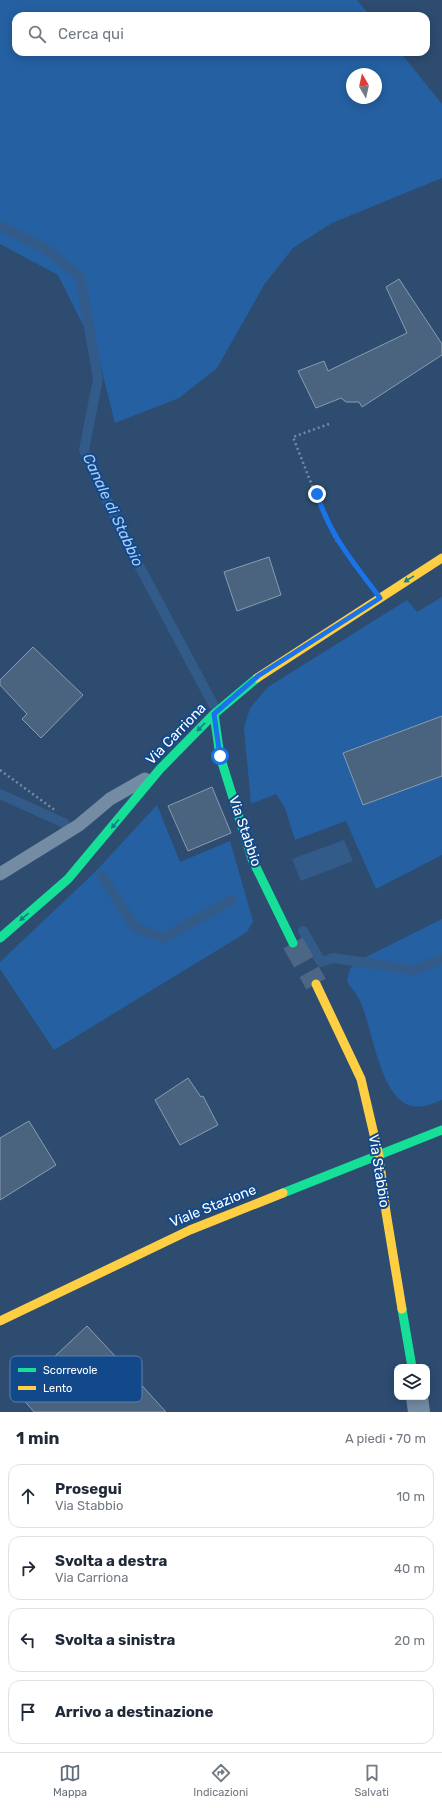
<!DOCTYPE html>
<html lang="it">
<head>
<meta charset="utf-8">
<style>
  :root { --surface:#fff; --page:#f2f2f3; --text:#1f2937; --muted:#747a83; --line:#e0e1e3; --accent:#636d7a }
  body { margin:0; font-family:Rubik,sans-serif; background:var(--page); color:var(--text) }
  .controls { position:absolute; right:12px; bottom:12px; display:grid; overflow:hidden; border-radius:8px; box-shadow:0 2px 10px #0003 }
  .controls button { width:36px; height:36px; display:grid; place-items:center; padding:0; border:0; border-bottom:1px solid var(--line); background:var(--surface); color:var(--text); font:20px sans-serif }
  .compass { position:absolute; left:346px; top:68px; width:36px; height:36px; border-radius:50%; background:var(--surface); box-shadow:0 2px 10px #0003; rotate:351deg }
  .stop { position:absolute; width:12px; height:12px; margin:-9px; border:3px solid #1a73e8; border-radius:50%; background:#fff }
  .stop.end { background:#1a73e8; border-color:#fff; box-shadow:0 1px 4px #0008 }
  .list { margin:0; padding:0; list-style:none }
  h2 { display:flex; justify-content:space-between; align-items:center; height:52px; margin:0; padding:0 16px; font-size:17px }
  h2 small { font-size:13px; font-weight:400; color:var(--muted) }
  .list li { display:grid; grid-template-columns:26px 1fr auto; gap:12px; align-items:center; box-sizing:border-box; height:64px; margin:0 8px 8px; padding:0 8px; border:1px solid var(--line); border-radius:12px }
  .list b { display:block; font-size:15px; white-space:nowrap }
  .list p { margin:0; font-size:13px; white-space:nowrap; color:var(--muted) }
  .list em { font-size:13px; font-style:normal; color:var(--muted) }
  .icon { flex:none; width:22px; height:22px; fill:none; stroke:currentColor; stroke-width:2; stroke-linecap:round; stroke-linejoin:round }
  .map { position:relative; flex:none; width:442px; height:1412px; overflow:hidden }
  .search { position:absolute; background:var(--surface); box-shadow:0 2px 10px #0003; left:12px; right:12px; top:12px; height:44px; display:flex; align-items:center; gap:10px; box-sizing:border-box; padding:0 14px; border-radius:12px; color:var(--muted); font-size:15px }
  .sheet { height:340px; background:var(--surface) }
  nav { display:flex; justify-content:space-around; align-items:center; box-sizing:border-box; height:56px; border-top:1px solid var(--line); background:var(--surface); font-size:11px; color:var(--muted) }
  nav a { display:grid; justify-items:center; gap:2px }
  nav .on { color:var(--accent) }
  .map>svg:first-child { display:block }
  .green { fill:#2560a2; fill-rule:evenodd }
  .water { fill:#325b8a }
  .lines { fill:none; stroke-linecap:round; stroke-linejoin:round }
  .stream { stroke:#325b8a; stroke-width:10 }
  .building { fill:#4a637f; stroke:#889cb3 }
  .secondary-tunnel { stroke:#4c6785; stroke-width:22; stroke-dasharray:22 11; stroke-linecap:butt }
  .path { stroke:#748ba4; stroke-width:2.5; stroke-dasharray:2 3; stroke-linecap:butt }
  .lane { stroke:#748ba4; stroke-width:13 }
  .street { stroke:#748ba4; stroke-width:22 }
  .fast { stroke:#16e098; stroke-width:9 }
  .slow { stroke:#ffcf43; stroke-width:9 }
  .oneway { fill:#137e90 }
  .route { stroke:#1a73e8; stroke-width:5 }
  .labels { text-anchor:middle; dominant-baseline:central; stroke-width:4; stroke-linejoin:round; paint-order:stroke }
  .street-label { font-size:14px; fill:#fff; stroke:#12498b }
  .water-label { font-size:15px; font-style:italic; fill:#a5ccf8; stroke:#12498b }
  .key { fill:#12498b; stroke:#5980ae; stroke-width:1 }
  .key-label { font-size:11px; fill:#fff }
</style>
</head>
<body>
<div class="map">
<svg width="442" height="1412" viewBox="0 0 442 1412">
  <rect width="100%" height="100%" fill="#2d4c70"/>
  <path class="green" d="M 0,0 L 357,0 L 370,16 L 16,16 L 16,52 L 400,52 L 442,104 L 442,178 L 332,223 L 293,248 L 264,285 L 217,368 L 179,398 L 115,423 L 98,355 L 58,275 L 0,244 ZM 352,74 L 376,74 L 376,98 L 352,98 Z
    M 442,597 L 442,855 L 376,889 L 346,821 L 295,840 L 285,808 L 276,794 L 251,804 L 244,728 L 250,708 L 268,687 L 407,600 L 417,612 Z
    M 157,805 L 180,862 L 230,841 L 253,921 L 247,932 L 54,1050 L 0,969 L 0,962 L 96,871 Z
    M 442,919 L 442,1100 C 432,1104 423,1108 412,1106 C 379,1099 373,1026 359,999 C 356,993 351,987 347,982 L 350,969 L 360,960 Z"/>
  <path class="water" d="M 344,840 L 353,861 L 301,881 L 292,859 Z"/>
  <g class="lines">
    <path class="stream" d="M 0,226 L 44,248 L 80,276 L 98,379 L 84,450 L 128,545 L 213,704
      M 0,794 L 64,823
      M 102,876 L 135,927 L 163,938 L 232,900
      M 303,931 L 321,962 L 333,958 L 414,970 L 442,959"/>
  </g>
  <path class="building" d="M 399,279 L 442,344 L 442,355 L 362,407 L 359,402 L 346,402 L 341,398 L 316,408 L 298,371 L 324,361 L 328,371 L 407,333 L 386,287 Z
    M 269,557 L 281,595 L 237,611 L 224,572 Z
    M 33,647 L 83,695 L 41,738 L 22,719 L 27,714 L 0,685 L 0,680 Z
    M 442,716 L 442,776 L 363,805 L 343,753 Z
    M 212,787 L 231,833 L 188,851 L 168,806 Z
    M 188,1078 L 201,1097 L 203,1096 L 218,1125 L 180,1145 L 155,1100 Z
    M 29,1121 L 56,1165 L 0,1200 L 0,1138 Z
    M 87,1326 L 115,1356 L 166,1412 L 34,1412 L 17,1392 Z"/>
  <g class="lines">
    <path class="secondary-tunnel" d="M 293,943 L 316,984"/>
    <path class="path" d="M 329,424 L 293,437 L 322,511 L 336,540 L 363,575
      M 0,770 L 56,811"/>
    <path class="lane" d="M 0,874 L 79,825 L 110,799 L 145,779"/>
    <path class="street" d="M 417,1397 L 419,1412"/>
    <path class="fast" d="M 214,714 L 220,756 L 252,859 L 293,943
      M 0,938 L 68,879 L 160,769 L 214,714 L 257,678
      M 283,1193 L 442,1130
      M 402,1309 L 412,1367"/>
    <path class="slow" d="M 257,678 L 442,558
      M 316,984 L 361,1079 L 379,1156 L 386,1212 L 402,1309
      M 0,1321 L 190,1230 L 283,1193"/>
  </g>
  <defs><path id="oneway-solid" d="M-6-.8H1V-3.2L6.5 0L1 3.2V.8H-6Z"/></defs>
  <g class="oneway">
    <use href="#oneway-solid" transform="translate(409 579) rotate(148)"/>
    <use href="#oneway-solid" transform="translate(201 727) rotate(134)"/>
    <use href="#oneway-solid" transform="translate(115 824) rotate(130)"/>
    <use href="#oneway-solid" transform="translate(24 917) rotate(139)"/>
  </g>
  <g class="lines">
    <path class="route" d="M 220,756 L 214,714 L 258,676 L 380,598 C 354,563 330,536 317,494"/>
  </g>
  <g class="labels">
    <g class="street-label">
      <text transform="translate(176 734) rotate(-46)">Via Carriona</text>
      <text transform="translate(245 831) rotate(71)">Via Stabbio</text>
      <text transform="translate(379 1171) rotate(81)">Via Stabbio</text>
      <text transform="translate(213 1206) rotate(-22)">Viale Stazione</text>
    </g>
    <g class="water-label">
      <text transform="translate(113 510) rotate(65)">Canale di Stabbio</text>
    </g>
  </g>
  <rect x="10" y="1356" width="132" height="46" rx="6" class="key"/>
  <rect x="18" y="1368" width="18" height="4" fill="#16e098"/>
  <rect x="18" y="1386" width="18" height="4" fill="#ffcf43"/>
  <g class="key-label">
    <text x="43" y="1374">Scorrevole</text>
    <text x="43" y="1392">Lento</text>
  </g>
</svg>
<div class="controls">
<button><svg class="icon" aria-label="layers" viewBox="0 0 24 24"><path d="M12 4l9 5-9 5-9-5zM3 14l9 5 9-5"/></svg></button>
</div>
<svg class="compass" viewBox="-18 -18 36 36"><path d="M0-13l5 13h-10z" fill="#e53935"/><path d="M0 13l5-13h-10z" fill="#747a83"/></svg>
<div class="stop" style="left:220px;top:756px"></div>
<div class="stop end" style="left:317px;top:494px"></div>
<div class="search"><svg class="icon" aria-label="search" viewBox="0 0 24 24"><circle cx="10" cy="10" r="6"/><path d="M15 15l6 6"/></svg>Cerca qui</div>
</div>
<section class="sheet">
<h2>1 min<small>A piedi · 70 m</small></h2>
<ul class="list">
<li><svg class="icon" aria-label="ahead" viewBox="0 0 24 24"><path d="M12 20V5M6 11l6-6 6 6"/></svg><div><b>Prosegui</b><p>Via Stabbio</p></div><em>10 m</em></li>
<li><svg class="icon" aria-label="right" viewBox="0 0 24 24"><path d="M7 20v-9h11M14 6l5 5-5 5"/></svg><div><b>Svolta a destra</b><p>Via Carriona</p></div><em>40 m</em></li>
<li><svg class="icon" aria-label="left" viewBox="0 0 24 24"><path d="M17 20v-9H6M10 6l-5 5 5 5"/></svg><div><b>Svolta a sinistra</b></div><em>20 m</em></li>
<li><svg class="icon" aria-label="arrive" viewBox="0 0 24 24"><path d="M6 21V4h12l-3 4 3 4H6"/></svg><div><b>Arrivo a destinazione</b></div></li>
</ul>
</section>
<nav>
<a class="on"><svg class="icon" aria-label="map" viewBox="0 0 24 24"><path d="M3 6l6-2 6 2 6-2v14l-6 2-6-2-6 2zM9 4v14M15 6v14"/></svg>Mappa</a>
<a><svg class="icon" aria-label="directions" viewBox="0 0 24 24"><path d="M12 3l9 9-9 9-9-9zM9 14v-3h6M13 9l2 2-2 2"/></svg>Indicazioni</a>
<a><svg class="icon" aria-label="saved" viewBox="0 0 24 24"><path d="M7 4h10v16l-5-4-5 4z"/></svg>Salvati</a>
</nav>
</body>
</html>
